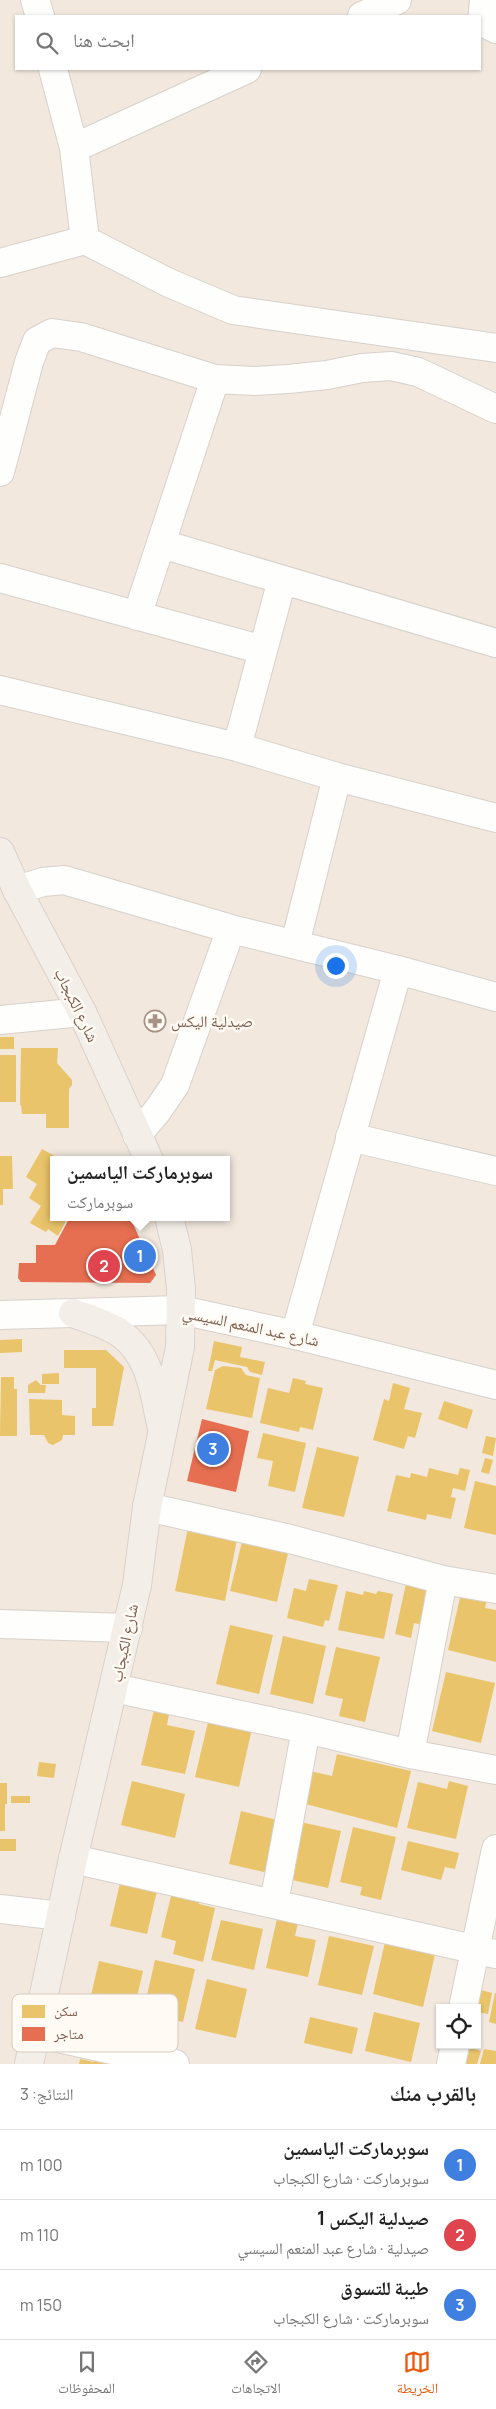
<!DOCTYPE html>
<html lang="ar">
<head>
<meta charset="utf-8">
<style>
  :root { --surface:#fff; --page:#f2f2f2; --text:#222; --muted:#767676; --line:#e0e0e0; --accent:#ea580c }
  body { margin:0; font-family:Manrope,"Noto Naskh Arabic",sans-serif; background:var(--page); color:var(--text); direction:rtl }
  .controls { position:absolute; right:15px; bottom:15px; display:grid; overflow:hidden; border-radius:0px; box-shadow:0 1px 4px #0004 }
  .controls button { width:45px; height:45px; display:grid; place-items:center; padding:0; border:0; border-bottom:1px solid var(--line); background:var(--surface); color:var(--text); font:25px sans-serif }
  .you { position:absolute; left:335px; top:965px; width:18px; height:18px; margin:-12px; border:4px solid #fff; border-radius:50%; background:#1a73e8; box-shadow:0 0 0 8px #1a73e833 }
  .badge { display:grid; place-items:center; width:32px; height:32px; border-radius:50%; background:var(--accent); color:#fff; font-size:16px; font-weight:700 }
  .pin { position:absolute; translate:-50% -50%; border:2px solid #fff; box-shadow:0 1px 5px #0006 }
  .popup { position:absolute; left:50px; top:1156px; width:180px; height:65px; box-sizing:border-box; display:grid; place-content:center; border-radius:0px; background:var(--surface); filter:drop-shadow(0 1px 4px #0005); font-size:16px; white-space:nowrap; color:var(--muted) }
  .popup b { font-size:19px; color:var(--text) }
  .popup::after { content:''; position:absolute; left:50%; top:100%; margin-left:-10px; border:10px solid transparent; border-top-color:var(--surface) }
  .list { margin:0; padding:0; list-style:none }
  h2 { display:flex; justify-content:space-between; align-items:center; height:65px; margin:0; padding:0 20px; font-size:21px }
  h2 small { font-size:16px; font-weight:400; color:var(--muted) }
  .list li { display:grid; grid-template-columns:32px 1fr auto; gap:15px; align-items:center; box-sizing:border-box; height:70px; padding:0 20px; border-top:1px solid var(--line) }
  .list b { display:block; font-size:19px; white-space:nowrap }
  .list p { margin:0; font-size:16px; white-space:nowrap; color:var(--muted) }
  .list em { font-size:16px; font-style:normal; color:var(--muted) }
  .icon { flex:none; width:28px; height:28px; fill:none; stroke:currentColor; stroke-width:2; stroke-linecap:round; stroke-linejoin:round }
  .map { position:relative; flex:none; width:496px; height:2064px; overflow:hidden; direction:ltr }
  .search { position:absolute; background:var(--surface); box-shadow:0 1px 4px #0004; left:15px; right:15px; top:15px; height:55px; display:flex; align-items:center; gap:12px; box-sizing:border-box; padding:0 18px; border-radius:0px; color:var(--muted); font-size:19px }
  .sheet { height:275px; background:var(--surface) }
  nav { display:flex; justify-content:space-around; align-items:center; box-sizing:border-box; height:70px; border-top:1px solid var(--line); background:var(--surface); font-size:14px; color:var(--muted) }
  nav a { display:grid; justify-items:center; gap:2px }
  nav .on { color:var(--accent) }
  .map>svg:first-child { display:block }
  .residential { fill:#f2e8de; fill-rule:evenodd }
  .homes { fill:#e9c46a }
  .shops { fill:#e76f51 }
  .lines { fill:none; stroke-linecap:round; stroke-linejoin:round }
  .minor-casing { stroke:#d7d1cb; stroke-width:30 }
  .major-casing { stroke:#dad1cc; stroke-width:30 }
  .minor { stroke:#fefefd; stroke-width:28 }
  .major { stroke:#f3eee8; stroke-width:28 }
  .labels { text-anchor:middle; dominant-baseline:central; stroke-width:5; stroke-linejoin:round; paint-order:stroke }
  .street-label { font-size:16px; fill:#7a5c4d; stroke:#fffaf3 }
  .poi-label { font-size:16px; fill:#7a5c4d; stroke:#fffaf3; text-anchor:start }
  .key { fill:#fffaf3; stroke:#d7cbc1; stroke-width:1 }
  .key-label { font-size:14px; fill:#7a5c4d }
</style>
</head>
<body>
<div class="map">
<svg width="496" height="2064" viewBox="0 0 496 2064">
  <rect width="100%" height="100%" fill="#f9f5f0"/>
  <path class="residential" d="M 0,0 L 496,0 L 496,2064 L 0,2064 ZM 16,16 L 480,16 L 480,69 L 16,69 ZM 54,1160 L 226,1160 L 226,1217 L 54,1217 ZM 440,2008 L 477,2008 L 477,2045 L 440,2045 Z"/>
  <path class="homes" d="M 0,1037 L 14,1037 L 14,1049 L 0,1049 Z
    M 21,1048 L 58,1048 L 57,1063 L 72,1080 L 72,1085 L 69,1089 L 69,1128 L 46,1128 L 46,1114 L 22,1114 L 21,1105 L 20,1105 Z
    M 0,1055 L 16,1055 L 16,1102 L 0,1102 Z
    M 42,1149 L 62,1160 L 54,1160 L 54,1217 L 68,1217 L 58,1236 L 48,1229 L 46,1232 L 30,1223 L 41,1206 L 29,1198 L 37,1184 L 26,1177 Z
    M 0,1156 L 12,1156 L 13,1189 L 3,1189 L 3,1205 L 0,1205 Z
    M 22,1339 L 22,1352 L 0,1353 L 0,1340 Z
    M 214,1341 L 242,1347 L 240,1357 L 265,1362 L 262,1375 L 250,1372 L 247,1367 L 215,1360 L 212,1371 L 208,1371 Z
    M 64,1350 L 106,1350 L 124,1367 L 113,1426 L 92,1426 L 92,1408 L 96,1408 L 96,1368 L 64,1368 Z
    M 223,1366 L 241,1368 L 246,1375 L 260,1378 L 252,1418 L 206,1409 L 215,1370 Z
    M 59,1373 L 59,1384 L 42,1384 L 42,1374 Z
    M 1,1377 L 14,1377 L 14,1389 L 17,1389 L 17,1436 L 0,1436 Z
    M 293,1378 L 306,1381 L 305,1384 L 323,1388 L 313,1430 L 300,1427 L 299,1432 L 260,1423 L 268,1388 L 289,1393 Z
    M 36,1380 L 41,1385 L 46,1385 L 45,1393 L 28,1393 L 28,1385 Z
    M 393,1383 L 410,1388 L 404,1409 L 422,1413 L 415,1438 L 408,1436 L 404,1449 L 373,1440 L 384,1399 L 389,1401 Z
    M 29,1399 L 62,1400 L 62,1415 L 75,1416 L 75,1435 L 63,1435 L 62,1440 L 53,1445 L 48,1443 L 44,1435 L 30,1435 Z
    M 444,1401 L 473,1410 L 467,1429 L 438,1419 Z
    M 263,1433 L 306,1443 L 295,1492 L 268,1486 L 273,1461 L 257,1458 Z
    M 486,1436 L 496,1438 L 493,1456 L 482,1453 Z
    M 317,1447 L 359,1457 L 344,1517 L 302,1508 Z
    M 485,1458 L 493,1460 L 489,1474 L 481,1472 Z
    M 429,1468 L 458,1475 L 460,1468 L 470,1470 L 465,1491 L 453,1488 L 451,1497 L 456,1498 L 451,1519 L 427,1514 L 426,1520 L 387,1511 L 396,1475 L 410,1478 L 411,1473 L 427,1477 Z
    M 475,1481 L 496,1486 L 496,1535 L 464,1528 Z
    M 188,1528 L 237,1539 L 225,1601 L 175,1591 Z
    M 242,1542 L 288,1553 L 277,1602 L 230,1591 Z
    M 309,1579 L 338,1585 L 329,1621 L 325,1620 L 323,1627 L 287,1618 L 294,1588 L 306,1591 Z
    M 407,1579 L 427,1584 L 424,1600 L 431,1602 L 426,1626 L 414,1623 L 411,1638 L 395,1634 Z
    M 462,1589 L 488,1595 L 485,1608 L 496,1610 L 496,1662 L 448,1650 Z
    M 346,1591 L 363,1595 L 364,1591 L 376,1594 L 378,1591 L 393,1594 L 384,1639 L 338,1630 Z
    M 230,1625 L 273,1635 L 259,1694 L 216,1684 Z
    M 283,1636 L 326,1646 L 313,1704 L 270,1694 Z
    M 336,1647 L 380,1657 L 365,1722 L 339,1716 L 343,1699 L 325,1695 Z
    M 446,1672 L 495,1683 L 481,1743 L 432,1731 Z
    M 154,1710 L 169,1714 L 167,1725 L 195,1731 L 185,1774 L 141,1765 Z
    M 209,1718 L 252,1728 L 239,1787 L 195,1777 Z
    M 337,1754 L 411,1771 L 397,1828 L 302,1803 L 310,1771 L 332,1776 Z
    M 39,1762 L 56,1764 L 54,1778 L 37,1776 Z
    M 132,1781 L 185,1794 L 175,1838 L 121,1825 Z
    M 449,1781 L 468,1786 L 456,1839 L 407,1828 L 418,1782 L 447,1789 Z
    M 0,1783 L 7,1783 L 7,1804 L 5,1804 L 5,1831 L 0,1831 Z
    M 11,1796 L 30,1796 L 30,1803 L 11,1803 Z
    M 241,1811 L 285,1822 L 273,1874 L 229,1864 Z
    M 296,1821 L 341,1831 L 328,1888 L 283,1878 Z
    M 353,1827 L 396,1837 L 381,1900 L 360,1895 L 362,1887 L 340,1882 Z
    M 0,1839 L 16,1839 L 16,1851 L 0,1851 Z
    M 408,1841 L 459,1853 L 455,1869 L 445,1867 L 441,1880 L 401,1870 Z
    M 120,1883 L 157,1891 L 147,1934 L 110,1926 Z
    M 173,1888 L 201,1895 L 199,1904 L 215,1908 L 203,1962 L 173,1954 L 176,1941 L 161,1937 Z
    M 278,1914 L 299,1918 L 295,1936 L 316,1940 L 308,1977 L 266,1968 Z
    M 221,1920 L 263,1929 L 254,1970 L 211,1960 Z
    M 329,1936 L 374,1946 L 362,1995 L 318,1985 Z
    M 386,1938 L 436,1950 L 423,2007 L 373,1994 Z
    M 155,1960 L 195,1969 L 183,2022 L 143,2013 Z
    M 99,1961 L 143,1971 L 133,2014 L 89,2004 Z
    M 207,1979 L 247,1989 L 236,2038 L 195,2029 Z
    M 481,1990 L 492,1993 L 488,2014 L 477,2012 Z
    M 495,1993 L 496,1993 L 496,2024 L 489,2022 Z
    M 374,2012 L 420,2023 L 411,2062 L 365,2051 Z
    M 310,2017 L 358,2028 L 352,2054 L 304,2043 Z
    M 470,2048 L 481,2051 L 477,2064 L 466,2064 Z
    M 484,2049 L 496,2051 L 496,2064 L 480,2064 Z
    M 95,2057 L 108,2060 L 107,2064 L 79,2064 L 80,2059 L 94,2062 Z"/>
  <path class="shops" d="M 70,1217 L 130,1217 L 156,1275 L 150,1283 L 21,1282 L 18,1278 L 19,1263 L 36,1263 L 36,1245 L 55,1245 Z
    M 202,1419 L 249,1431 L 236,1492 L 187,1481 Z"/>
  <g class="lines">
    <g class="minor-casing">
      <path id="minor" d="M 35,0 L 40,16
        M 484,0 L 482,22 L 496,29
        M 362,16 L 397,0
        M 53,69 L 74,148 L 85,240
        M 74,148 L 247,69
        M 0,263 L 85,240 L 167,282 L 233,310 L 496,348
        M 0,472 L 29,362 L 37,341 L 52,333 L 81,337 L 215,379 L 254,381 L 288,379 L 327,375 L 362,368 L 391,366 L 418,372 L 496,409
        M 162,544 L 496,643
        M 0,578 L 263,650
        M 137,616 L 215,379
        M 0,690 L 237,747 L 337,777 L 496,818
        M 237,747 L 282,580
        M 17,890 L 43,882 L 64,880 L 231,929 L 398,970 L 496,997
        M 295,944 L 337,777
        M 0,1020 L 82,1012
        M 137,1135 L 158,1110 L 175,1085 L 231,929
        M 350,1137 L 496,1171
        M 0,1315 L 181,1310 L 295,1335 L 496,1385
        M 295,1335 L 398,970
        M 147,1507 L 290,1539 L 443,1580 L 496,1589
        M 0,1624 L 128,1628
        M 114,1688 L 306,1729 L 410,1754 L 496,1770
        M 410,1754 L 443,1580
        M 73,1859 L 496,1954
        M 274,1903 L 306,1729
        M 0,1909 L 61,1916
        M 463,2008 L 496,1849
        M 36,2033 L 175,2064
        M 451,2064 L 455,2045"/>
    </g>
    <g class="major-casing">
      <path id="major" d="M 0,852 L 17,890 L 82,1012 L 149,1160
        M 73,1313 C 88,1319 107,1324 120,1333 C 150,1354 154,1391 161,1424
        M 29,2064 L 73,1859 L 137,1585 L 147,1507 L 180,1347 L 181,1289 L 177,1250 L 169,1217"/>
    </g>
    <use href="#minor" class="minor"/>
    <use href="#major" class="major"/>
  </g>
  <defs>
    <g id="pharmacy-ring" transform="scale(1.125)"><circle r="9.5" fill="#fffaf3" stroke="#a69286" stroke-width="1.5"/><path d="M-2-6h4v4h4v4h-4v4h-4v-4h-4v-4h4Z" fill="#a69286"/></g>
  </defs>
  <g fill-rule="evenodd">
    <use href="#pharmacy-ring" x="155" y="1021"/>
  </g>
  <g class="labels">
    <g class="street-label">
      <text transform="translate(77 1005) rotate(64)">شارع الكبجاب</text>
      <text transform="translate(251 1326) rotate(12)">شارع عبد المنعم السيسي</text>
      <text transform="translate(124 1643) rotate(-78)">شارع الكبجاب</text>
    </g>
    <g class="poi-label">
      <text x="171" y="1021">صيدلية اليكس</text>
    </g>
  </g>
  <rect x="12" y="1994" width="166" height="58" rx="8" class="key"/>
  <rect x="22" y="2005" width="23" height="13" fill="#e9c46a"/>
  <rect x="22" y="2027" width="23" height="14" fill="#e76f51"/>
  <g class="key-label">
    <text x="54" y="2016">سكن</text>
    <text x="54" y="2039">متاجر</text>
  </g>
</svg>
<div class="controls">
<button><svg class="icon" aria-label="locate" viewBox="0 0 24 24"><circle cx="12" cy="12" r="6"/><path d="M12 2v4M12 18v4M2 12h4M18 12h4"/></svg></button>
</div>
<div class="you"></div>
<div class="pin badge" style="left:140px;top:1256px;background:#3f7fe0">1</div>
<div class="popup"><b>سوبرماركت الياسمين</b>سوبرماركت</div>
<div class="pin badge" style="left:104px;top:1266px;background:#e0444e">2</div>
<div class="pin badge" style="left:213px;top:1449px;background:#3f7fe0">3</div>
<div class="search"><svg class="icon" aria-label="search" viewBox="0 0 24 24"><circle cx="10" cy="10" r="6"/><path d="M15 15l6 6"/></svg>ابحث هنا</div>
</div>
<section class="sheet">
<h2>بالقرب منك<small>النتائج: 3</small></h2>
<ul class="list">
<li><span class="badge" style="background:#3f7fe0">1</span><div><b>سوبرماركت الياسمين</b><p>سوبرماركت · شارع الكبجاب</p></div><em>100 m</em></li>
<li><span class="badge" style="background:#e0444e">2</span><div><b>صيدلية اليكس 1</b><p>صيدلية · شارع عبد المنعم السيسي</p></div><em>110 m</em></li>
<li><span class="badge" style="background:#3f7fe0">3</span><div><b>طيبة للتسوق</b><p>سوبرماركت · شارع الكبجاب</p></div><em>150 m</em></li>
</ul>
</section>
<nav>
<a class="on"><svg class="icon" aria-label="map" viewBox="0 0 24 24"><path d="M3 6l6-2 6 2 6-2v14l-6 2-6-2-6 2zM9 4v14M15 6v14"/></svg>الخريطة</a>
<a><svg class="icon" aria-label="directions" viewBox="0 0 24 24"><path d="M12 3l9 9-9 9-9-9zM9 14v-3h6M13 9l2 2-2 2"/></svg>الاتجاهات</a>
<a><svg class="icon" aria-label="saved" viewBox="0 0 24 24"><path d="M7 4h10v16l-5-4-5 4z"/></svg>المحفوظات</a>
</nav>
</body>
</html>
